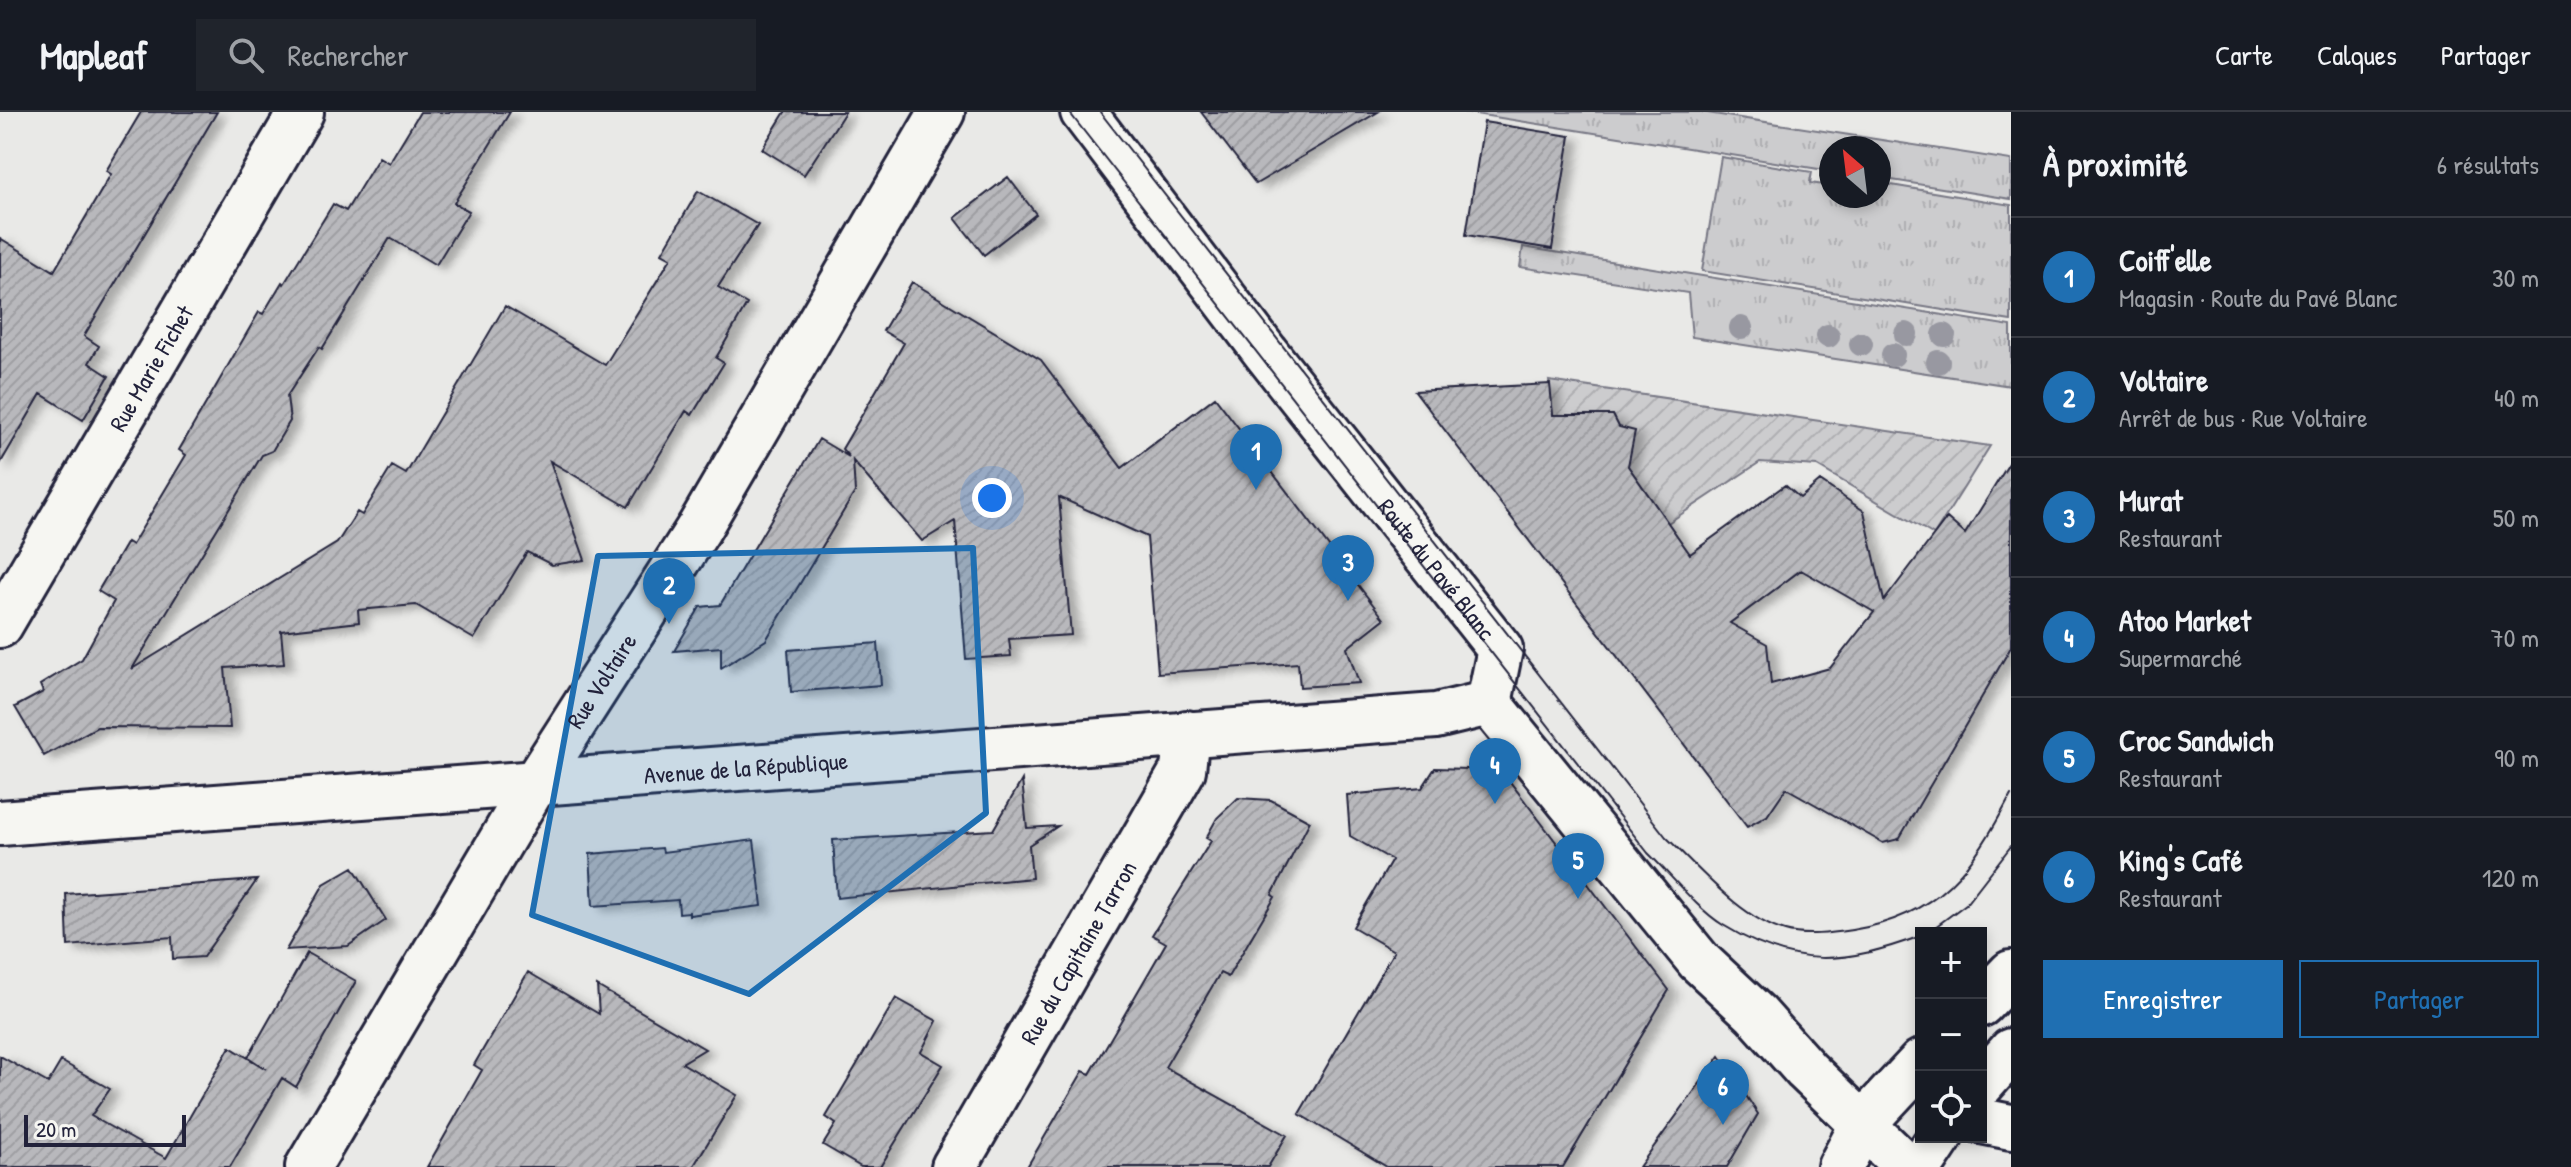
<!DOCTYPE html>
<html lang="fr">
<head>
<meta charset="utf-8">
<style>
  :root { --surface:#171b24; --page:#20242c; --text:#f1f3f6; --muted:#9ea1a6; --line:#363941; --accent:#1f6fb2 }
  body { margin:0; font-family:"Patrick Hand",sans-serif; background:var(--page); color:var(--text) }
  .controls { position:absolute; right:24px; bottom:24px; display:grid; overflow:hidden; border-radius:0px; box-shadow:0 4px 12px #0003 }
  .controls button { width:72px; height:72px; display:grid; place-items:center; padding:0; border:0; border-bottom:2px solid var(--line); background:var(--surface); color:var(--text); font:40px sans-serif }
  .compass { position:absolute; left:1819px; top:24px; width:72px; height:72px; border-radius:50%; background:var(--surface); box-shadow:0 4px 12px #0003; rotate:332deg }
  .scale { position:absolute; left:24px; bottom:20px; width:162px; box-sizing:border-box; padding-left:8px; border:4px solid #22223b; border-top:0; font-size:22px; line-height:28px; white-space:nowrap; color:#22223b; -webkit-text-stroke:6px #f6f6f2; paint-order:stroke }
  .you { position:absolute; left:992px; top:386px; width:28px; height:28px; margin:-20px; border:6px solid #fff; border-radius:50%; background:#1a73e8; box-shadow:0 0 0 12px #1a73e833 }
  .badge { display:grid; place-items:center; width:52px; height:52px; border-radius:50%; background:var(--accent); color:#fff; font-size:26px; font-weight:700 }
  .pin { position:absolute; translate:-50% -66px; filter:drop-shadow(0 2px 4px #0008) }
  .pin::after { content:''; position:absolute; top:42px; width:28px; height:24px; background:inherit; clip-path:polygon(0 0,100% 0,50% 100%) }
  .list { margin:0; padding:0; list-style:none }
  h2 { display:flex; justify-content:space-between; align-items:center; height:104px; margin:0; padding:0 32px; font-size:34px }
  h2 small { font-size:26px; font-weight:400; color:var(--muted) }
  .list li { display:grid; grid-template-columns:52px 1fr auto; gap:24px; align-items:center; box-sizing:border-box; height:120px; padding:0 32px; border-top:2px solid var(--line) }
  .list b { display:block; font-size:30px; white-space:nowrap }
  .list p { margin:0; font-size:26px; white-space:nowrap; color:var(--muted) }
  .list em { font-size:26px; font-style:normal; color:var(--muted) }
  .actions { display:flex; gap:16px; padding:24px 32px }
  .actions a { flex:1; padding:18px 0; border:2px solid var(--accent); border-radius:0px; text-align:center; font-size:28px; color:var(--accent) }
  .actions .main { background:var(--accent); color:#fff }
  .icon { flex:none; width:44px; height:44px; fill:none; stroke:currentColor; stroke-width:2; stroke-linecap:round; stroke-linejoin:round }
  .map { position:relative; flex:none; width:2011px; height:1055px; overflow:hidden }
  header { display:flex; align-items:center; gap:48px; box-sizing:border-box; height:112px; padding:0 40px; background:var(--surface); border-bottom:2px solid var(--line) }
  header strong { font-size:38px }
  nav { display:flex; gap:44px; margin-inline-start:auto; font-size:28px }
  .search { width:560px; height:72px; background:var(--page); display:flex; align-items:center; gap:20px; box-sizing:border-box; padding:0 28px; border-radius:0px; color:var(--muted); font-size:30px }
  main { display:flex }
  aside { flex:1; background:var(--surface) }
  .map>svg:first-child { display:block }
  .grass { fill:url(#grass-tufts); stroke:#777784; stroke-width:2 }
  .garden { fill:url(#garden-furrows); stroke:#777784; stroke-width:2 }
  .building { fill:url(#building-hatch); stroke:#22223b; stroke-width:2; fill-rule:evenodd; filter:url(#shadow) }
  .lines { fill:none; stroke-linecap:round; stroke-linejoin:round }
  .minor-casing { stroke:#22223b; stroke-width:50 }
  .major-casing { stroke:#22223b; stroke-width:50 }
  .minor { stroke:#f6f6f2; stroke-width:44 }
  .major { stroke:#f6f6f2; stroke-width:44 }
  .tram { stroke:#22223b; stroke-width:2 }
  .tree { fill:#9898a1 }
  .marked { fill:#1f6fb2; fill-opacity:0.2; stroke:#1f6fb2; stroke-width:6; stroke-linejoin:round }
  .labels { text-anchor:middle; dominant-baseline:central; stroke-width:6; stroke-linejoin:round; paint-order:stroke }
  .street-label { font-size:24px; fill:#22223b; stroke:#f6f6f2 }
</style>
</head>
<body>
<header>
<strong>Mapleaf</strong>
<div class="search"><svg class="icon" aria-label="search" viewBox="0 0 24 24"><circle cx="10" cy="10" r="6"/><path d="M15 15l6 6"/></svg>Rechercher</div>
<nav><a>Carte</a><a>Calques</a><a>Partager</a></nav>
</header>
<main>
<div class="map">
<svg width="2011" height="1055" viewBox="0 0 2011 1055">
  <defs>
    <pattern id="grass-tufts" width="24" height="20" patternUnits="userSpaceOnUse" patternTransform="scale(2)"><rect width="24" height="20" fill="#ccccce"/><path d="M3 7l-1-3M5 7V3M7 7l1-3M15 17l-1-3M17 17v-4M19 17l1-3" fill="none" stroke="#afafb2"/></pattern>
    <pattern id="garden-furrows" width="10" height="10" patternUnits="userSpaceOnUse" patternTransform="scale(2)"><rect width="10" height="10" fill="#ccccce"/><path d="M-1 1l2-2M0 10L10 0M9 11l2-2" fill="none" stroke="#afafb2"/></pattern>
    <pattern id="building-hatch" width="6" height="6" patternUnits="userSpaceOnUse" patternTransform="scale(2)"><rect width="6" height="6" fill="#b8b8bc"/><path d="M-1 1l2-2M0 6l6-6M5 7l2-2" fill="none" stroke="#9e9ea2"/></pattern>
    <filter id="shadow"><feDropShadow dx="9" dy="5" stdDeviation="4" flood-color="#0004"/></filter>
  </defs>
  <rect width="100%" height="100%" fill="#e9e9e7"/>
  <filter id="ink" filterUnits="userSpaceOnUse"><feTurbulence type="fractalNoise" baseFrequency=".0125" numOctaves="2"/><feDisplacementMap in="SourceGraphic" scale="16" xChannelSelector="R" yChannelSelector="G"/><feConvolveMatrix kernelMatrix="1 2 1 2 8 2 1 2 1" color-interpolation-filters="sRGB"/></filter>
  <g filter="url(#ink)">
    <path class="grass" d="M 1463,0 L 1701,0 L 2011,48 L 2011,87 L 1879,66 L 1879,36 L 1831,36 L 1831,59 Z
      M 1721,45 L 1812,60 L 1810,71 L 1824,73 L 1826,62 L 1831,63 L 1831,84 L 1879,84 L 1879,71 L 2011,93 L 2011,209 L 1702,159 Z
      M 1523,135 L 2011,214 L 2011,274 L 1692,225 L 1688,181 L 1520,155 Z"/>
    <path class="garden" d="M 1549,269 L 1990,334 L 1934,423 L 1817,354 L 1760,350 L 1668,411 L 1628,354 L 1619,315 L 1613,303 L 1553,303 Z"/>
    <path class="building" d="M 141,0 L 217,0 L 84,224 L 99,234 L 89,251 L 109,264 L 83,308 L 41,282 L 0,352 L 0,126 L 54,159 L 111,62 L 106,59 Z
      M 420,0 L 510,0 L 454,91 L 469,99 L 436,153 L 390,126 L 322,237 L 319,235 L 287,284 L 290,309 L 272,339 L 262,343 L 132,557 L 337,431 L 357,400 L 362,403 L 392,354 L 406,362 L 505,194 L 605,253 L 671,146 L 662,141 L 698,79 L 758,113 L 718,175 L 747,192 L 716,246 L 724,251 L 692,303 L 686,299 L 628,395 L 550,349 L 585,448 L 552,453 L 527,440 L 474,527 L 416,493 L 358,498 L 359,510 L 281,519 L 284,552 L 225,556 L 230,616 L 97,615 L 44,644 L 15,595 L 43,580 L 40,573 L 82,547 L 114,489 L 98,479 L 127,430 L 132,433 L 186,343 L 179,338 L 259,200 L 263,202 L 282,170 L 284,172 L 333,92 L 346,99 L 379,45 L 389,51 Z
      M 785,0 L 845,0 L 804,63 L 762,37 Z
      M 1201,0 L 1378,0 L 1256,72 Z
      M 1484,10 L 1570,24 L 1552,137 L 1466,123 Z
      M 1008,65 L 1036,102 L 984,143 L 955,106 Z
      M 912,170 L 1041,248 L 1122,356 L 1215,285 L 1384,507 L 1347,536 L 1359,571 L 1300,575 L 1298,551 L 1158,561 L 1147,425 L 1059,385 L 1071,523 L 1009,527 L 1011,544 L 966,547 L 955,409 L 922,429 L 853,349 L 855,380 L 766,528 L 721,556 L 721,535 L 674,539 L 700,495 L 720,493 L 819,327 L 849,345 L 842,337 L 904,231 L 883,219 Z
      M 1550,272 L 1553,303 L 1613,303 L 1619,315 L 1635,319 L 1628,354 L 1690,442 L 1785,373 L 1800,386 L 1820,369 L 1864,399 L 1884,489 L 1947,406 L 1965,422 L 2011,348 L 2011,535 L 1899,727 L 1883,731 L 1786,676 L 1767,704 L 1747,715 L 1415,279 ZM 1801,458 L 1874,500 L 1830,556 L 1771,572 L 1767,532 L 1730,511 Z
      M 878,531 L 881,573 L 791,580 L 788,538 Z
      M 1435,656 L 1501,658 L 1669,878 L 1563,1055 L 1387,1055 L 1299,1002 L 1394,839 L 1353,815 L 1392,748 L 1350,724 L 1347,683 L 1422,676 Z
      M 1022,668 L 1027,716 L 1058,714 L 1029,733 L 1032,766 L 837,786 L 833,728 L 993,718 Z
      M 1238,686 L 1271,688 L 1310,709 L 1272,783 L 1275,785 L 1228,865 L 1220,861 L 1165,955 L 1287,1023 L 1268,1055 L 1027,1055 L 1083,959 L 1090,962 L 1166,831 L 1152,823 L 1211,729 L 1206,726 L 1217,706 Z
      M 754,728 L 762,794 L 689,803 L 689,800 L 679,801 L 678,788 L 593,794 L 590,742 L 662,736 L 663,740 Z
      M 353,755 L 386,808 L 348,834 L 286,838 L 324,772 Z
      M 257,768 L 203,845 L 173,847 L 172,825 L 68,834 L 66,782 Z
      M 307,841 L 356,869 L 296,975 L 282,966 L 230,1055 L 0,1055 L 0,944 L 48,971 L 61,949 L 110,977 L 91,1004 L 166,1046 L 230,935 L 266,957 L 248,945 Z
      M 528,860 L 599,902 L 597,874 L 705,937 L 682,951 L 737,983 L 693,1055 L 427,1055 L 482,958 L 474,953 Z
      M 896,886 L 937,909 L 921,940 L 943,953 L 880,1055 L 861,1055 L 823,1033 L 836,1012 L 826,1005 Z
      M 1720,944 L 1758,1002 L 1727,1055 L 1639,1055 Z"/>
    <g class="lines">
      <g class="minor-casing">
        <g id="minor">
          <path id="s1" d="M 0,513 L 301,0"/>
          <path id="s2" d="M 0,711 L 1436,604 L 1489,591"/>
          <path d="M 1981,1009 L 2011,1015"/>
          <path id="s3" d="M 308,1055 L 536,670 L 699,416 L 942,0"/>
          <path id="s4" d="M 954,1055 L 1183,658 L 1187,621"/>
        </g>
      </g>
      <g class="major-casing">
        <g id="major">
          <path id="s5" d="M 1083,0 L 1266,241 L 1500,537 L 1489,591 L 1699,849 L 1756,902 L 1806,958 L 1907,1055"/>
          <path d="M 1981,892 L 2011,861"/>
          <path d="M 1981,973 L 2011,939"/>
          <path d="M 1840,1055 L 1863,1012 L 1921,950"/>
          <path d="M 1920,1055 L 1940,1025"/>
        </g>
      </g>
      <use href="#minor" class="minor"/>
      <use href="#major" class="major"/>
      <path class="tram" d="M 1069,0 L 1648,741 C 1671,763 1696,796 1723,813 C 1796,858 1844,852 1921,824
        M 1100,0 L 1666,725 C 1699,756 1740,806 1785,819 C 1805,825 1832,821 1852,818 C 1939,804 1972,757 2011,683
        M 1927,821 L 1966,792 L 2011,734"/>
    </g>
    <g class="tree">
      <circle cx="1741" cy="216" r="12"/>
      <circle cx="1906" cy="222" r="12"/>
      <circle cx="1944" cy="223" r="12"/>
      <circle cx="1828" cy="224" r="12"/>
      <circle cx="1861" cy="232" r="12"/>
      <circle cx="1893" cy="243" r="12"/>
      <circle cx="1938" cy="250" r="12"/>
    </g>
  </g>
  <path class="marked" d="M 973,436 L 986,701 L 749,882 L 532,803 L 598,444 Z"/>
  <g class="labels">
    <g class="street-label">
      <text stroke="none"><textPath href="#s1" startOffset="298">Rue Marie Fichet</textPath></text>
      <text stroke="none"><textPath href="#s5" startOffset="578">Route du Pavé Blanc</textPath></text>
      <text stroke="none"><textPath href="#s3" startOffset="568">Rue Voltaire</textPath></text>
      <text stroke="none"><textPath href="#s2" startOffset="748">Avenue de la République</textPath></text>
      <text stroke="none"><textPath href="#s4" startOffset="248">Rue du Capitaine Tarron</textPath></text>
    </g>
  </g>
</svg>
<div class="controls">
<button>+</button>
<button>−</button>
<button><svg class="icon" aria-label="locate" viewBox="0 0 24 24"><circle cx="12" cy="12" r="6"/><path d="M12 2v4M12 18v4M2 12h4M18 12h4"/></svg></button>
</div>
<svg class="compass" viewBox="-18 -18 36 36"><path d="M0-13l5 13h-10z" fill="#e53935"/><path d="M0 13l5-13h-10z" fill="#9ea1a6"/></svg>
<div class="scale">20 m</div>
<div class="you"></div>
<div class="pin badge" style="left:1256px;top:378px">1</div>
<div class="pin badge" style="left:669px;top:512px">2</div>
<div class="pin badge" style="left:1348px;top:489px">3</div>
<div class="pin badge" style="left:1495px;top:692px">4</div>
<div class="pin badge" style="left:1578px;top:787px">5</div>
<div class="pin badge" style="left:1723px;top:1013px">6</div>
</div>
<aside>
<h2>À proximité<small>6 résultats</small></h2>
<ul class="list">
<li><span class="badge">1</span><div><b>Coiff'elle</b><p>Magasin · Route du Pavé Blanc</p></div><em>30 m</em></li>
<li><span class="badge">2</span><div><b>Voltaire</b><p>Arrêt de bus · Rue Voltaire</p></div><em>40 m</em></li>
<li><span class="badge">3</span><div><b>Murat</b><p>Restaurant</p></div><em>50 m</em></li>
<li><span class="badge">4</span><div><b>Atoo Market</b><p>Supermarché</p></div><em>70 m</em></li>
<li><span class="badge">5</span><div><b>Croc Sandwich</b><p>Restaurant</p></div><em>90 m</em></li>
<li><span class="badge">6</span><div><b>King's Café</b><p>Restaurant</p></div><em>120 m</em></li>
</ul>
<div class="actions"><a class="main">Enregistrer</a><a>Partager</a></div>
</aside>
</main>
</body>
</html>
